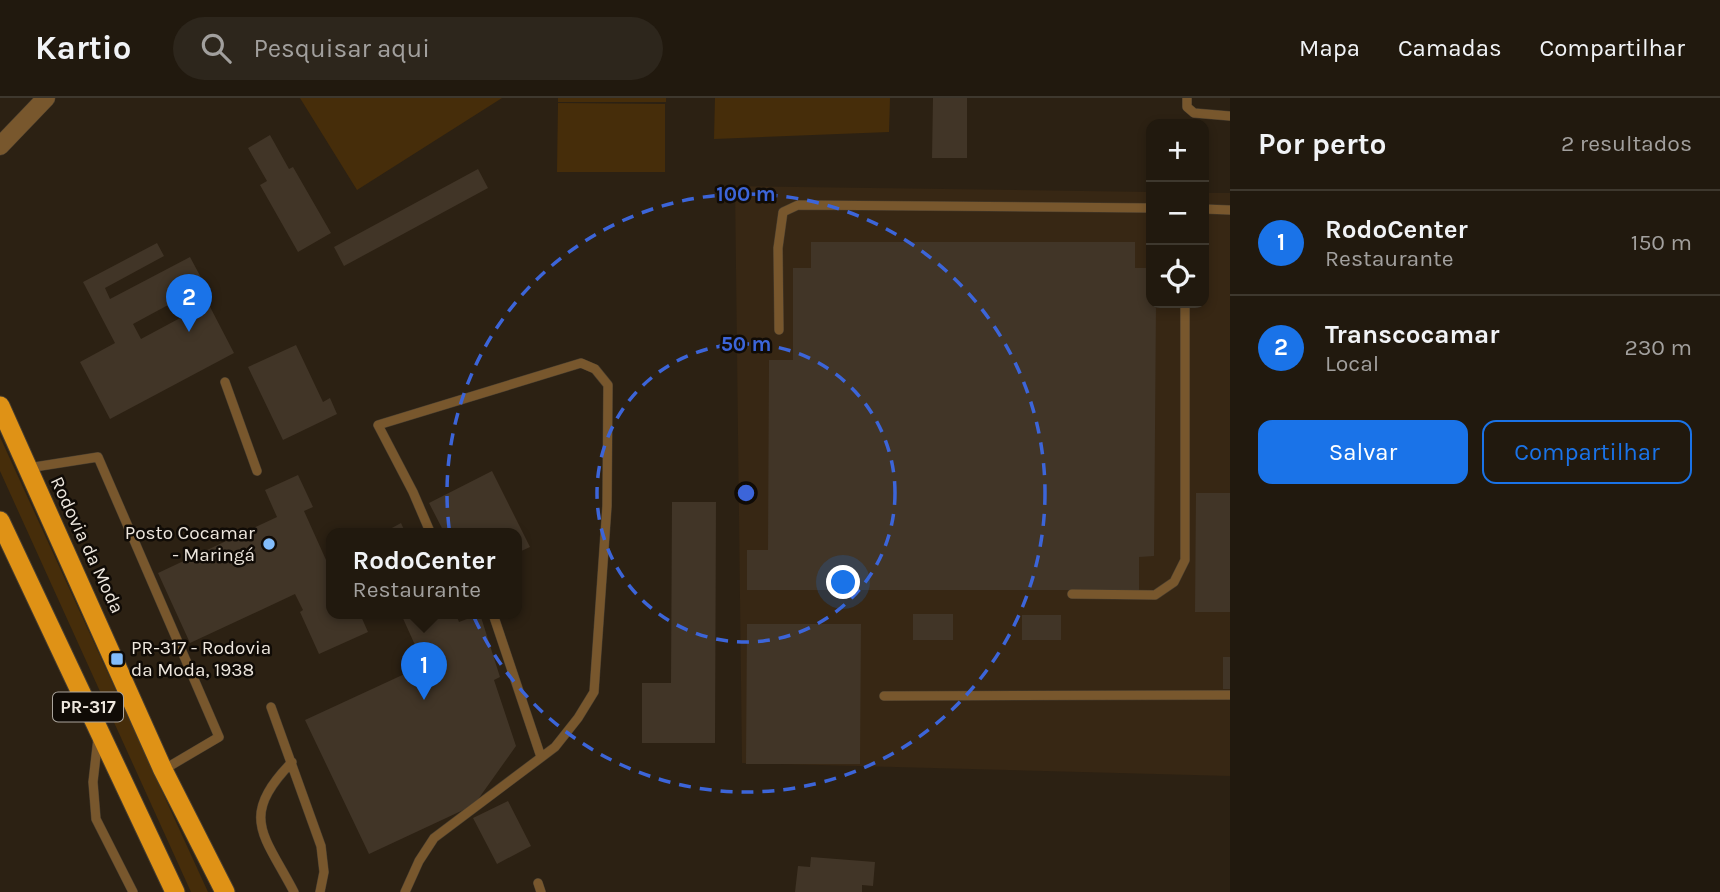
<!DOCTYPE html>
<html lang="pt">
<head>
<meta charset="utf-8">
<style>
  :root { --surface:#21190e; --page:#2d261c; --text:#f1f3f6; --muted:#a2a09e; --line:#3e382e; --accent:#1a73e8 }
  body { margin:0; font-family:Karla,sans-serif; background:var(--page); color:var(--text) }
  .controls { position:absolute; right:21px; top:21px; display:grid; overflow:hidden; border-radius:14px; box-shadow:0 4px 10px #0003 }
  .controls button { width:63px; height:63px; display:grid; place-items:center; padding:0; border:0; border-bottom:2px solid var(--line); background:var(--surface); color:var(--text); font:35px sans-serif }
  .you { position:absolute; left:844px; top:485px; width:24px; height:24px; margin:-18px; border:5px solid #fff; border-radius:50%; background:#1a73e8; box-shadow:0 0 0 10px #1a73e833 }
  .badge { display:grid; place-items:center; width:46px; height:46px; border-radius:50%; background:var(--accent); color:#fff; font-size:23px; font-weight:700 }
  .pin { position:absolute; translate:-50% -58px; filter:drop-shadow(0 2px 4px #0008) }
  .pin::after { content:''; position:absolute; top:37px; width:24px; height:21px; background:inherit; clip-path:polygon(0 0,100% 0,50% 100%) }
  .popup { position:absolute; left:326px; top:430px; width:196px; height:91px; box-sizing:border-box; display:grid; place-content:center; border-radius:14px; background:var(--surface); filter:drop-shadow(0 2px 5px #0005); font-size:23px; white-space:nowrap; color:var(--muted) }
  .popup b { font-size:26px; color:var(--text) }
  .popup::after { content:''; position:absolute; left:50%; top:100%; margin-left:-14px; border:14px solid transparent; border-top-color:var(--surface) }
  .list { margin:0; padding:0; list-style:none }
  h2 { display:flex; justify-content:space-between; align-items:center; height:91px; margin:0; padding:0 28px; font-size:30px }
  h2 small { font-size:23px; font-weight:400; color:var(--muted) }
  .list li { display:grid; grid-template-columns:46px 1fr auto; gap:21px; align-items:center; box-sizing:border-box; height:105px; padding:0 28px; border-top:2px solid var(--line) }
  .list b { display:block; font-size:26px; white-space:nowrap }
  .list p { margin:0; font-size:23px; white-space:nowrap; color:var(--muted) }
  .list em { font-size:23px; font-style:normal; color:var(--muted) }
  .actions { display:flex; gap:14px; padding:21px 28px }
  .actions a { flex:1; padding:16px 0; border:2px solid var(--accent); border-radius:14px; text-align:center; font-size:24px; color:var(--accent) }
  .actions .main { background:var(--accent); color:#fff }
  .icon { flex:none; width:38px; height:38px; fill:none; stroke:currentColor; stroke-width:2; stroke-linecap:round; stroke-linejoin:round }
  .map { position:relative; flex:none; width:1230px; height:794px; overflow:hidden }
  header { display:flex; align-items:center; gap:42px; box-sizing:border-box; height:98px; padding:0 35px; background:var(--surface); border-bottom:2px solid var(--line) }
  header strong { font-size:33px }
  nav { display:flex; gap:38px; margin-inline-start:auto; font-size:24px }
  .search { width:490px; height:63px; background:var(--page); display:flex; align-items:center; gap:18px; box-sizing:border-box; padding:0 24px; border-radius:38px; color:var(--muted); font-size:26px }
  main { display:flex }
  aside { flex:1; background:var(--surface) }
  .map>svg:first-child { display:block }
  .built { fill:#372714 }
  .green { fill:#462d0a }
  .building { fill:#413527 }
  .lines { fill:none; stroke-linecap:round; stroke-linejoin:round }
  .service-casing { stroke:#473d2f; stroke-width:10 }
  .tertiary-casing { stroke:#473d2f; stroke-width:19 }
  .trunk-casing { stroke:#473d2f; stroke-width:21 }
  .service { stroke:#78572d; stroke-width:9 }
  .tertiary { stroke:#78572d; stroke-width:18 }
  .trunk { stroke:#df9216; stroke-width:19 }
  .ring { fill:none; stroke:#3c65d9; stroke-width:3.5; stroke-dasharray:12 9 }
  .poi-dot { fill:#82bcfa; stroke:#100b06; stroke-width:2.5 }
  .labels { text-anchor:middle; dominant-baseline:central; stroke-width:5; stroke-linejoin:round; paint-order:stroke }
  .shield { fill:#100b06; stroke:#aba59d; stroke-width:2 }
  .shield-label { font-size:18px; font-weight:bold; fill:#eee7de }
  .poi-label { font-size:19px; fill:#eee7de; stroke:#100b06; text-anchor:end }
  .street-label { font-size:19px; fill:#eee7de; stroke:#100b06 }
  .centre { fill:#3c65d9; stroke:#100b06; stroke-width:3.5 }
  .ring-label { font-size:21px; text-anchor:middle; font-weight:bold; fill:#3c65d9; stroke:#100b06; stroke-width:5; stroke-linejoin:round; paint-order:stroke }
</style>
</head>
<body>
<header>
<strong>Kartio</strong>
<div class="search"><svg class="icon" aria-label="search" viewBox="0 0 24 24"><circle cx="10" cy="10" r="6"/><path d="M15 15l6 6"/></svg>Pesquisar aqui</div>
<nav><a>Mapa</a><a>Camadas</a><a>Compartilhar</a></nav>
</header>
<main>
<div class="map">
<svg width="1230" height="794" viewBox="0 0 1230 794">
  <rect width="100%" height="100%" fill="#2c2113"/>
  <path class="built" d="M 735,88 L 1151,94 L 1151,205 L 1204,205 L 1204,95 L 1230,95 L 1230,678 L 742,665 Z"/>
  <path class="green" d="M 300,0 L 502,0 L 357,92 Z
    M 558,0 L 666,0 L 666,4 L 558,4 Z
    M 715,0 L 890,0 L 889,34 L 714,41 Z
    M 558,5 L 665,6 L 665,74 L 557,74 Z
    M 0,339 L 208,794 L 191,794 L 0,373 Z"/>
  <path class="building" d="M 933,0 L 967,0 L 967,60 L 932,60 Z
    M 270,37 L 289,71 L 293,69 L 331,135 L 298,154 L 260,87 L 267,83 L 248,50 Z
    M 478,71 L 488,90 L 344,168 L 334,149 Z
    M 811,144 L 1135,144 L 1135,170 L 1151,170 L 1151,205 L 1156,205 L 1154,458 L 1139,459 L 1139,492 L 747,492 L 747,452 L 768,452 L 769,262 L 793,262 L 793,170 L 811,170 Z
    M 157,145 L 164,158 L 105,190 L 110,201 L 190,159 L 205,187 L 133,226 L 141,241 L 208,205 L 234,255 L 110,321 L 80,264 L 115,245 L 83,184 Z
    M 296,247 L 323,304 L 330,300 L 337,316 L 283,342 L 248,269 Z
    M 492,373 L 530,449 L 517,455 L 517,436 L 445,436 L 429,405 Z
    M 298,377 L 313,409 L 304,413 L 331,473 L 331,516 L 360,516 L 368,534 L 319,556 L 300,514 L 303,512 L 295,496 L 190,545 L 158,475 L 277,419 L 265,392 Z
    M 1196,395 L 1230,395 L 1230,514 L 1195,514 Z
    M 672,404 L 716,404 L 715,645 L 642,645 L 642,585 L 671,585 Z
    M 401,425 L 406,436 L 381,436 Z
    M 401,516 L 456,516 L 459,524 L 480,516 L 500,579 L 494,582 L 516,648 L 474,707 L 369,756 L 305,622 L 424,567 Z
    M 913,516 L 953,516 L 953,542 L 913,542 Z
    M 1022,517 L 1061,517 L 1061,542 L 1022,542 Z
    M 747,526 L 861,526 L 860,666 L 746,666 Z
    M 1223,559 L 1230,559 L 1230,591 L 1223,591 Z
    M 508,703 L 531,748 L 497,766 L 473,720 Z
    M 811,759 L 875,764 L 873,788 L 862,787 L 862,794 L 795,794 L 798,768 L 810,769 Z"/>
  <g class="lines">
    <g class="service-casing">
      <path id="service" d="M 1187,0 L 1187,9 L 1194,15 L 1230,18
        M 1204,111 L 1230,112
        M 779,232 L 778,150 L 783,114 L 798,107 L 1151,110
        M 225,284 L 257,373
        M 28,370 L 98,359 L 219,639 L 163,672
        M 1072,496 L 1155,497 L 1174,484 L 1185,462 L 1185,205
        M 493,516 L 541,659
        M 884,598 L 1230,597
        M 271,609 L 321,748 L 324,774 L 320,794
        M 98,640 L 93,684 L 96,721 L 133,794
        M 292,664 C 239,719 263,735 294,794
        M 538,785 L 541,794
        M 405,794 L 419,763 L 434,740 L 555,649 L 578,620 L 594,594 L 607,408 L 608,287 L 595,271 L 581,265 L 378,327 L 413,394 L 431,436"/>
    </g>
    <g class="tertiary-casing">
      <path id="tertiary" d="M 0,48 L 46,0"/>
    </g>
    <g class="trunk-casing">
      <path id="trunk" d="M 0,308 L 163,672 L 225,794
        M 0,423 L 175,794"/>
    </g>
    <use href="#service" class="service"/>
    <use href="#tertiary" class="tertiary"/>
    <use href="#trunk" class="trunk"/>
  </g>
  <g class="ring">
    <circle cx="746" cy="395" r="149"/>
    <circle cx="746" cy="395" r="299"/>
  </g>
  <g class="poi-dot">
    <circle cx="269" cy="446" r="7"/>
    <rect x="110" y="554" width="14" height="14" rx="3.5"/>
  </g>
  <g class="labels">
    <rect class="shield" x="53" y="594.5" width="70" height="29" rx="5"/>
    <g class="shield-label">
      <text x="88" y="609">PR-317</text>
    </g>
    <g class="poi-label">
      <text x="255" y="435">Posto Cocamar<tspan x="255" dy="22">- Maringá</tspan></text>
      <text x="131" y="550" text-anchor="start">PR-317 - Rodovia<tspan x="131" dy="22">da Moda, 1938</tspan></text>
    </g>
    <g class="street-label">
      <text transform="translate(87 447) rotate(65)">Rodovia da Moda</text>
    </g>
  </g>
  <circle cx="746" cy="395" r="10" class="centre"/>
  <g class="ring-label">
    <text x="746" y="103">100 m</text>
    <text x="746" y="253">50 m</text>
  </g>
</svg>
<div class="controls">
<button>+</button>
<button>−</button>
<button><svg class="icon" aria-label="locate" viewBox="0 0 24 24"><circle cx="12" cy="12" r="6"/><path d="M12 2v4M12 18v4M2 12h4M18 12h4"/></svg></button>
</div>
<div class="you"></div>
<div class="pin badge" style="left:424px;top:602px">1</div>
<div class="popup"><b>RodoCenter</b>Restaurante</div>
<div class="pin badge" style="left:189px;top:234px">2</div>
</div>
<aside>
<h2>Por perto<small>2 resultados</small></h2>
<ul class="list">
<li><span class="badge">1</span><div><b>RodoCenter</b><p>Restaurante</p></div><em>150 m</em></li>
<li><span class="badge">2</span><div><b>Transcocamar</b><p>Local</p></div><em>230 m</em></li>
</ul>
<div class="actions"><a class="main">Salvar</a><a>Compartilhar</a></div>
</aside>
</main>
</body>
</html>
